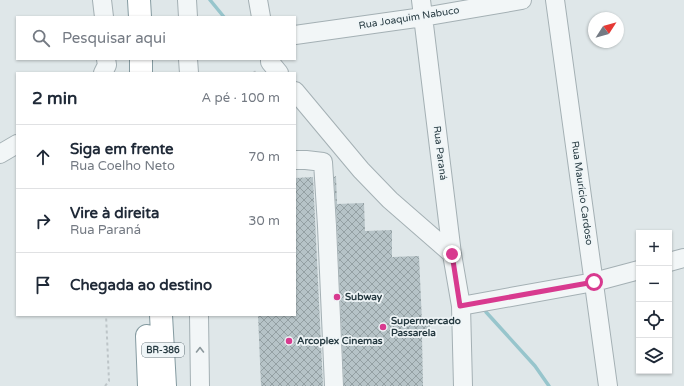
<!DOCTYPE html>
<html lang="pt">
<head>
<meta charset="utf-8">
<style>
  :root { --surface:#fff; --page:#f6f6f7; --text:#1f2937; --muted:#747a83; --line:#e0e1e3 }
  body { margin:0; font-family:"Varela Round",sans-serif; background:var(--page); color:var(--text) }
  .controls { position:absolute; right:12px; bottom:12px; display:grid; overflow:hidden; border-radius:0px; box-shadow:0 1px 3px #0004 }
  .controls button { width:36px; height:36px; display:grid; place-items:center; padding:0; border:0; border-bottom:1px solid var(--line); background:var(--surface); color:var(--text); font:20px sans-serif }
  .compass { position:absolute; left:588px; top:12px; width:36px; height:36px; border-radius:50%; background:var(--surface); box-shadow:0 1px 3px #0004; rotate:54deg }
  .stop { position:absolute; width:12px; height:12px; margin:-9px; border:3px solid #d83a8f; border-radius:50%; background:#fff }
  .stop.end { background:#d83a8f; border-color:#fff; box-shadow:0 1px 4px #0008 }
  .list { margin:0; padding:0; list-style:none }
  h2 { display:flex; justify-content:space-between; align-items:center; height:52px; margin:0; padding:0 16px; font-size:17px }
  h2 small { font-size:13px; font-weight:400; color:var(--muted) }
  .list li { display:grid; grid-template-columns:26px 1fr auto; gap:12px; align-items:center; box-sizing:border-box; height:64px; padding:0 16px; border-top:1px solid var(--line) }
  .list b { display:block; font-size:15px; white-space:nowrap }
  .list p { margin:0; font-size:13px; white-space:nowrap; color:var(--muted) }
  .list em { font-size:13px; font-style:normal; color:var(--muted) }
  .icon { flex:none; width:22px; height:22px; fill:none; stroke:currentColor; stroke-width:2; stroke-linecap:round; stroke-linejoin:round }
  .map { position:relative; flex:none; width:684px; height:386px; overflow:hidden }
  .search { position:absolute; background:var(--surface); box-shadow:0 1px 3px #0004; left:16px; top:16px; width:280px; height:44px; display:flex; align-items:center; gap:10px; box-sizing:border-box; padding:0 14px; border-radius:0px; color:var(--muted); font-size:15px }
  .panel { position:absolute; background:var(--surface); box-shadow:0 1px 3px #0004; left:16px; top:72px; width:280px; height:244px; border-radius:0px }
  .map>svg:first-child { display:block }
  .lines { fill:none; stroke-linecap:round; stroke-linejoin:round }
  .stream { stroke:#97c5cc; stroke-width:3.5 }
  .building { fill:url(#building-cross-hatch) }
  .minor-casing { stroke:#a4b0b4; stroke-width:20 }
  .highway-casing { stroke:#859ba1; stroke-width:24 }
  .path { stroke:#bdc5c8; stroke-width:2; stroke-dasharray:3 3; stroke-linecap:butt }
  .minor { stroke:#f2f6f7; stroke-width:18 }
  .highway { stroke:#fff; stroke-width:22 }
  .oneway { stroke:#8c989c }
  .route { stroke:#d83a8f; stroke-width:5 }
  .poi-dot { fill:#d83a8f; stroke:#eff5f7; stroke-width:1.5 }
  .labels { text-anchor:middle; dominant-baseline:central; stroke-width:3.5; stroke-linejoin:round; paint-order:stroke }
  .shield { fill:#eff5f7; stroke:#637378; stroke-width:1 }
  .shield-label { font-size:9px; font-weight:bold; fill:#273b42 }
  .street-label { font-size:10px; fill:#273b42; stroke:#eff5f7 }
  .poi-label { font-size:10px; font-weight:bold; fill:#273b42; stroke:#eff5f7; text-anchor:start }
</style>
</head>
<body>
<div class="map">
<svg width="684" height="386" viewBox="0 0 684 386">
  <defs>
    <pattern id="building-cross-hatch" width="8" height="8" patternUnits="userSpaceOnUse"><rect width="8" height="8" fill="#b6c3c7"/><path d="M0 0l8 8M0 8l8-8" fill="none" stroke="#94a0a3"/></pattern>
  </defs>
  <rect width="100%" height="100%" fill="#dfe7e9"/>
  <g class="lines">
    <path class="stream" d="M 210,0 L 224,17
      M 486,312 L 535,366 L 549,386"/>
  </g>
  <path class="building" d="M 336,176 L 337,204 L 364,203 L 365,231 L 392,230 L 392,257 L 419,256 L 422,322 L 430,322 L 430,337 L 422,337 L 423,386 L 344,386 L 337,226 L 334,177 Z
    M 313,177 L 323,386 L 261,386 L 258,315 L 295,315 L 295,178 Z"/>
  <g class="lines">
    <g class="minor-casing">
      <path id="minor" d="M 102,0 L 104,17
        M 187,0 L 188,17
        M 258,0 L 261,17
        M 421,0 L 452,254 L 461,306 L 463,386
        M 555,0 L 608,386
        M 295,35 L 423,17 L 522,0
        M 188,59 L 189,73
        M 270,59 L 270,62 L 279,73
        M 103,73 L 107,65 L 106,59
        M 295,91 L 361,170 L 390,200 L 452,254
        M 0,154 L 17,144
        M 295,160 L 306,160 L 323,162 L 327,226 L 334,386
        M 669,262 L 684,258
        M 461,306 L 594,282 L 639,270
        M 199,315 L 200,386"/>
    </g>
    <g class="highway-casing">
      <path id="highway" d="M 139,0 L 140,17
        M 141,59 L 141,73
        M 161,315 L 165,386
        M 147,336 L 149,386"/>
    </g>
    <path class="path" d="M 253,73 L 258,70
      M 105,386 L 109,381 L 106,315"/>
    <use href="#minor" class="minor"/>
    <use href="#highway" class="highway"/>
  </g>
  <defs><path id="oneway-chevron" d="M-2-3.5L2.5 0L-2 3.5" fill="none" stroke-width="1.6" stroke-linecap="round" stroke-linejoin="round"/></defs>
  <use class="oneway" href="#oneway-chevron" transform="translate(200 350) rotate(-90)"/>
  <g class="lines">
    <path class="route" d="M 452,254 L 460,306 L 594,282"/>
  </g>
  <g class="poi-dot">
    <circle cx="337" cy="297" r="4"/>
    <circle cx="383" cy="327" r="4"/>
    <circle cx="289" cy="341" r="4"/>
  </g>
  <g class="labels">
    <rect class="shield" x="142" y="343" width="42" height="14" rx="3"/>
    <g class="shield-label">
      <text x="163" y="350">BR-386</text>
    </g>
    <g class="street-label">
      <text transform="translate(409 18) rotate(-9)">Rua Joaquim Nabuco</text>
      <text transform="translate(440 153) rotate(83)">Rua Paraná</text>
      <text transform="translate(582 193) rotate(82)">Rua Maurício Cardoso</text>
    </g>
    <g class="poi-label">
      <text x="345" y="297">Subway</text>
      <text x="391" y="321">Supermercado<tspan x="391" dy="12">Passarela</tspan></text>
      <text x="297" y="341">Arcoplex Cinemas</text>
    </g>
  </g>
</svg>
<div class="controls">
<button>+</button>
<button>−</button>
<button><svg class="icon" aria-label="locate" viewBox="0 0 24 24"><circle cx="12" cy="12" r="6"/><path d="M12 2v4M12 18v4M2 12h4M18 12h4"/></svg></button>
<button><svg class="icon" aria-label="layers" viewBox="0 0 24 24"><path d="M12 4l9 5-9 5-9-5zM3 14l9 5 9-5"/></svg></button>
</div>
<svg class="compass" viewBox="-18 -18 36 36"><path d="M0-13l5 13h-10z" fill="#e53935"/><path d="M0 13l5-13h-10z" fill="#747a83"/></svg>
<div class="stop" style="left:594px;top:282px"></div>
<div class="stop end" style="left:452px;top:254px"></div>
<div class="search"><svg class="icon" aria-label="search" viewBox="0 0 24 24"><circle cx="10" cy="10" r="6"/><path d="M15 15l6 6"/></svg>Pesquisar aqui</div>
<section class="panel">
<h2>2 min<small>A pé · 100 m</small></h2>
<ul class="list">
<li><svg class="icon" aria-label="ahead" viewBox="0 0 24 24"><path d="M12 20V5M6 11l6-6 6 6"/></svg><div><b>Siga em frente</b><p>Rua Coelho Neto</p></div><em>70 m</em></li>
<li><svg class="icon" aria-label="right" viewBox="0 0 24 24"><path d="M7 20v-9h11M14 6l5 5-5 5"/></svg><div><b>Vire à direita</b><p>Rua Paraná</p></div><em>30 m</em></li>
<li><svg class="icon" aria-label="arrive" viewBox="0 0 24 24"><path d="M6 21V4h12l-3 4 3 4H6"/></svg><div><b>Chegada ao destino</b></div></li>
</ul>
</section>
</div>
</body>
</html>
